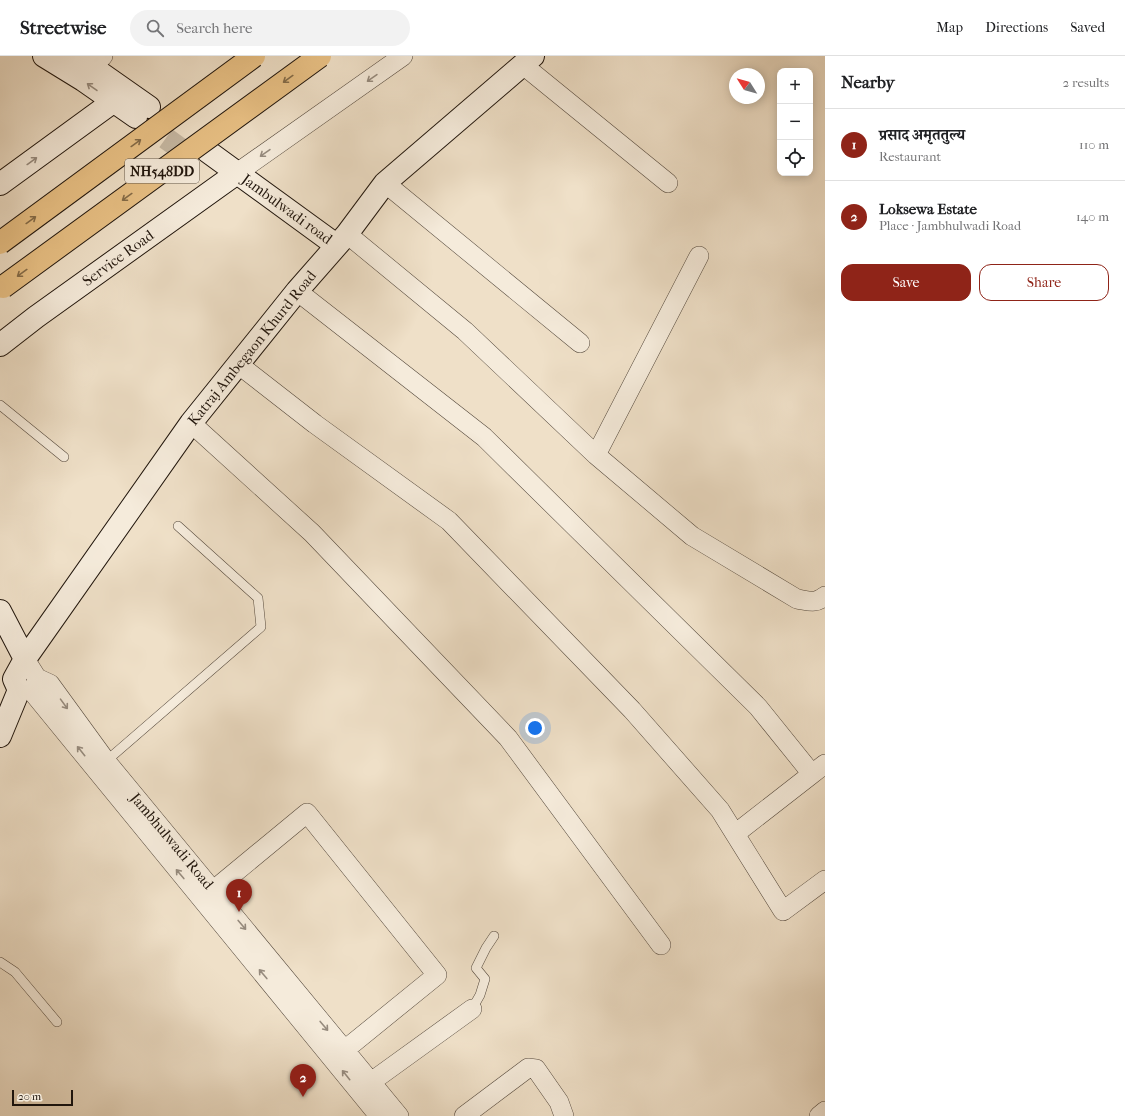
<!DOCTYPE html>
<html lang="en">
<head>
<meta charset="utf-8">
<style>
  :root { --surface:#fff; --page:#f2f2f2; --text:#202124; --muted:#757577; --line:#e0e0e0; --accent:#8f2418 }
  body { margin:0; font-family:"IM FELL French Canon","Noto Serif Devanagari",serif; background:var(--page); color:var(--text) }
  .controls { position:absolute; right:12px; top:12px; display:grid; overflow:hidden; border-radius:8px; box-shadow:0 2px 10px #0003 }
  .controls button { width:36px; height:36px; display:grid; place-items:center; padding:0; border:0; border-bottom:1px solid var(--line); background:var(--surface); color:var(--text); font:20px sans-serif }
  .compass { position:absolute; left:729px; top:12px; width:36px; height:36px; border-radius:50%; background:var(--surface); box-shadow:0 2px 10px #0003; rotate:307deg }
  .scale { position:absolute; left:12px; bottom:10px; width:61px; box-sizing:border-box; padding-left:4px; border:2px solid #21160d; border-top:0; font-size:11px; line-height:14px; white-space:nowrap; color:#21160d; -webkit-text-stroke:3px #f5ebdb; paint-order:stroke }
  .you { position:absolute; left:535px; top:672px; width:14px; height:14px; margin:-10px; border:3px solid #fff; border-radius:50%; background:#1a73e8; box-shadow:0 0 0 6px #1a73e833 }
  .badge { display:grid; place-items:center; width:26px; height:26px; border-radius:50%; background:var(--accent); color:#fff; font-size:13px; font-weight:700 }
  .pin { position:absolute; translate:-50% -33px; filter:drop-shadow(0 1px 2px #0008) }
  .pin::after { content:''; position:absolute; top:21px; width:14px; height:12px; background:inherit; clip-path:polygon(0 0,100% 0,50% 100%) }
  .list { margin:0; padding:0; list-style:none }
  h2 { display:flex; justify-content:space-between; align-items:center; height:52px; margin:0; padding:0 16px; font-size:17px }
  h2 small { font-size:13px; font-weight:400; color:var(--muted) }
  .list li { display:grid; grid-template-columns:26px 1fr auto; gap:12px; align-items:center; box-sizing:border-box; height:72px; padding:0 16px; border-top:1px solid var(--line) }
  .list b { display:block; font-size:15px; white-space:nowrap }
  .list p { margin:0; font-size:13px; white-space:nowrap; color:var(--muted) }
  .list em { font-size:13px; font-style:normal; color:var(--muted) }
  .actions { display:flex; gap:8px; padding:12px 16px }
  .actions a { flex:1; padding:9px 0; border:1px solid var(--accent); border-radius:12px; text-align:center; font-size:14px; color:var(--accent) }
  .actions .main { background:var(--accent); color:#fff }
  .icon { flex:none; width:22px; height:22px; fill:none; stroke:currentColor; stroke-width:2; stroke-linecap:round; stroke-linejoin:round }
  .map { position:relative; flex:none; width:825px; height:1060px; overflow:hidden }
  header { display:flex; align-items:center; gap:24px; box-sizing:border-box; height:56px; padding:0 20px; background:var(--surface); border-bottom:1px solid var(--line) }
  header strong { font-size:19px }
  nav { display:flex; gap:22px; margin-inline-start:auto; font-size:14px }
  .search { width:280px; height:36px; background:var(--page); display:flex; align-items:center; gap:10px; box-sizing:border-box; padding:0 14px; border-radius:22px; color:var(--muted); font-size:15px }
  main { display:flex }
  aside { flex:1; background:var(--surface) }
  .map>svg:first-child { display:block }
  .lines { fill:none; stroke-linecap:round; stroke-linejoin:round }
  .secondary-tunnel { stroke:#c6b8a3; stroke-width:22; stroke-dasharray:22 11; stroke-linecap:butt }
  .lane-casing { stroke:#54483c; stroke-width:10 }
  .street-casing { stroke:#54483c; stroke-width:20 }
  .secondary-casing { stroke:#21160d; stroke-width:24 }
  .lane { stroke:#f5ebdb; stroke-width:9 }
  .street { stroke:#f5ebdb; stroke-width:19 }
  .secondary { stroke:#f5ebdb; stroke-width:22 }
  .highway-bridge-casing { stroke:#21160d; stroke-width:24; stroke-linecap:butt }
  .highway-bridge { stroke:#e8c084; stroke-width:22 }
  .oneway { stroke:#968b7e }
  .oneway2 { stroke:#846b48 }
  .labels { text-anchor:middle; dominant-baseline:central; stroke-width:3; stroke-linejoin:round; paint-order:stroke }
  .shield { fill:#f5ebdb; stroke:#61564b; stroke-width:1 }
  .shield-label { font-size:14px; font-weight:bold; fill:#21160d }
  .street-label { font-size:15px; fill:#21160d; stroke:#f5ebdb }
</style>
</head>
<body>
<header>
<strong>Streetwise</strong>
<div class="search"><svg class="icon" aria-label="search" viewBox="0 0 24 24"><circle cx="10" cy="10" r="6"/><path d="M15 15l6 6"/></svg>Search here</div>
<nav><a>Map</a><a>Directions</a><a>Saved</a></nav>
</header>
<main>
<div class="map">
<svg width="825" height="1060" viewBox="0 0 825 1060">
  <rect width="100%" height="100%" fill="#efe0c8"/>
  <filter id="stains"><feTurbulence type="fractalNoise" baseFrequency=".005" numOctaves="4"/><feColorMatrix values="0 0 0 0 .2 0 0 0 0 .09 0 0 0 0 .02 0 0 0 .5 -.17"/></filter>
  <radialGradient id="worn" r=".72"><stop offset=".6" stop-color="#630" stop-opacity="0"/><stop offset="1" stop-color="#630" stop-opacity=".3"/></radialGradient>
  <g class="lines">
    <path class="secondary-tunnel" d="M 139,63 L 196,104"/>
    <g class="lane-casing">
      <path id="lane" d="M 0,349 L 64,401
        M 104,707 L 261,571 L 258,542 L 178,470
        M 0,906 L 15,916 L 57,966
        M 472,953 L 480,939 L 485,923 L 476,912 L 486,892 L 494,880"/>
    </g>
    <g class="street-casing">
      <path id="street" d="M 523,9 L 668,127
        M 92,11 L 103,0
        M 237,117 L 403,0
        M 385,127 L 580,287
        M 347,178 L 465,275 L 596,399 L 692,480 L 797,543 C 810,545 815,548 825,540
        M 297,235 L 484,381 L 758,651 L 812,718 L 735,778
        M 238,308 L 315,368 L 449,465 L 632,654 L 720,754 L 783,855 L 825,824
        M 191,367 L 312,477 L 508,682 L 661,889
        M 596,399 L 699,200
        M 25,603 L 37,622 L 50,628 L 106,705 L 399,1060
        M 37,622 L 34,638 L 379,1060
        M 812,718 L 825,708
        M 204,842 L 307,757 L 437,919 L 336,1001
        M 363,1034 L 371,1026 L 472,953
        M 464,1060 L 528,1012 L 536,1013 L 559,1046 L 564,1060
        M 819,1060 L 825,1055"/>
    </g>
    <g class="secondary-casing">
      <path id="secondary" d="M 44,0 L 83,24 L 136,61
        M 74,0 L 92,11 L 149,51
        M 207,95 L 336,189
        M 0,128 L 114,45
        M 0,289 L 36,261 L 237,117
        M 0,555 L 25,603
        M 0,680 L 19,634 L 14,623 L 25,603 L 191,367 L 297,235 L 347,178 L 385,127 L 533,0"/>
    </g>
    <use href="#lane" class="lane"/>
    <use href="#street" class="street"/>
    <use href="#secondary" class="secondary"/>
    <g class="highway-bridge-casing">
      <path id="highway-bridge" d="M 0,187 L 254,0
        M 3,231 L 320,0"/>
    </g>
    <use href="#highway-bridge" class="highway-bridge"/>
  </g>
  <defs><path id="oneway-shaft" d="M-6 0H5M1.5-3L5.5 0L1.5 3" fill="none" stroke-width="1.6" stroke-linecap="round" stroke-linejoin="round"/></defs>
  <g class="oneway">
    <use href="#oneway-shaft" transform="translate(372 22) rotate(145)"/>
    <use href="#oneway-shaft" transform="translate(92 31) rotate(-145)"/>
    <use href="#oneway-shaft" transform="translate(265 97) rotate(145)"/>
    <use href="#oneway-shaft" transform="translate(32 105) rotate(-36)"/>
    <use href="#oneway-shaft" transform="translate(64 648) rotate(54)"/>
    <use href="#oneway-shaft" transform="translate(81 695) rotate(-129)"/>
    <use href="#oneway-shaft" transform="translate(180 818) rotate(-130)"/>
    <use href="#oneway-shaft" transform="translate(242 869) rotate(50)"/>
    <use href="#oneway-shaft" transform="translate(263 918) rotate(-130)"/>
    <use href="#oneway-shaft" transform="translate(324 970) rotate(50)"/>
    <use href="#oneway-shaft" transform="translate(346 1019) rotate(-129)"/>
  </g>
  <g class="oneway2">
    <use href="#oneway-shaft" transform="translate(288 23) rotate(144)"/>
    <use href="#oneway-shaft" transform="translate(136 87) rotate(-36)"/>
    <use href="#oneway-shaft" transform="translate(127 141) rotate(144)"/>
    <use href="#oneway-shaft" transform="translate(31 164) rotate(-36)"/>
    <use href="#oneway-shaft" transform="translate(22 217) rotate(144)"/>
  </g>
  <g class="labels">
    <rect class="shield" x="125" y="103" width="74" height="24" rx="3"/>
    <g class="shield-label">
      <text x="162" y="115">NH548DD</text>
    </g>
    <g class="street-label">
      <text transform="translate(287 153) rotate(36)">Jambulwadi road</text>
      <text transform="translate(118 202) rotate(-36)">Service Road</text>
      <text transform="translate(252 292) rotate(-51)">Katraj Ambegaon Khurd Road</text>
      <text transform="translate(172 785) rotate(50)">Jambhulwadi Road</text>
    </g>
  </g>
  <rect width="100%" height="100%" filter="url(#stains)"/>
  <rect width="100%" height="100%" fill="url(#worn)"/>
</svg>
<div class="controls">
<button>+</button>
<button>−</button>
<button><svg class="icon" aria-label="locate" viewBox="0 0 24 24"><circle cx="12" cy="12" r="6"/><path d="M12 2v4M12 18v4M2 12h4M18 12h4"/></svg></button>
</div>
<svg class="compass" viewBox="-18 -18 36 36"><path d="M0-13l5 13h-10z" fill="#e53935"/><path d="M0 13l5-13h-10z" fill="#757577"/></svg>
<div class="scale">20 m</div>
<div class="you"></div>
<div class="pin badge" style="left:239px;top:856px">1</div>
<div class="pin badge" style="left:303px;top:1041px">2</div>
</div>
<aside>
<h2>Nearby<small>2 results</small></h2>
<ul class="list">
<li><span class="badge">1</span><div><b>प्रसाद अमृततुल्य</b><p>Restaurant</p></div><em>110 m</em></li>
<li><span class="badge">2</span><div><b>Loksewa Estate</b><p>Place · Jambhulwadi Road</p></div><em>140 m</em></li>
</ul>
<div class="actions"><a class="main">Save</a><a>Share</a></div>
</aside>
</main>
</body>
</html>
